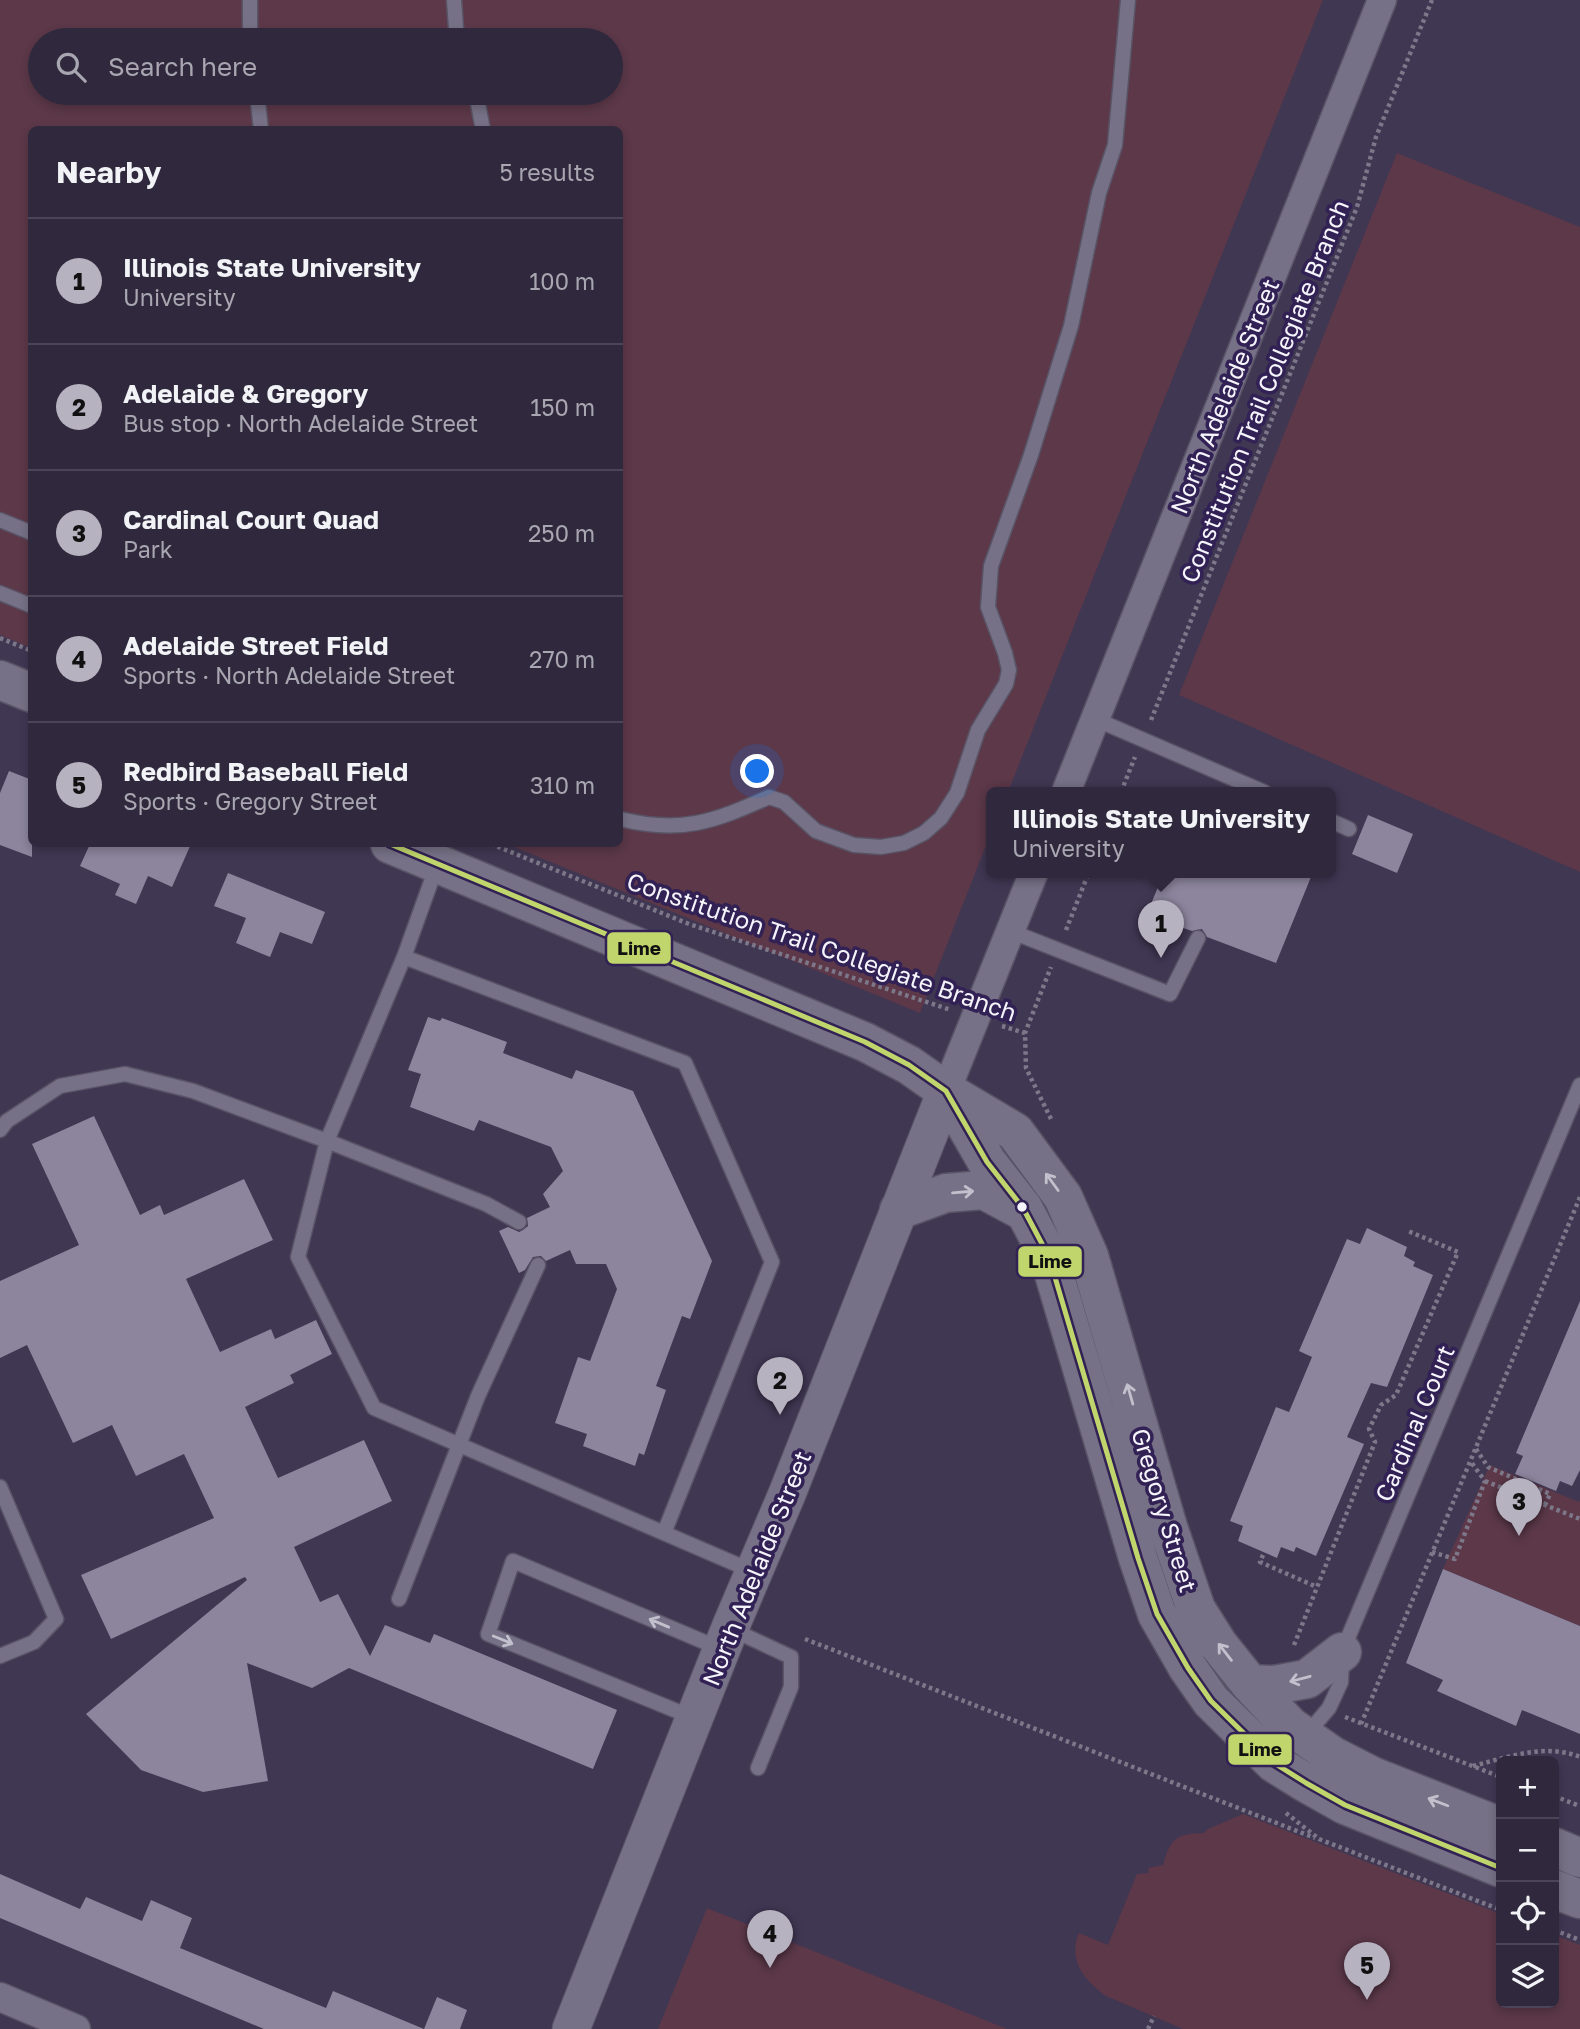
<!DOCTYPE html>
<html lang="en">
<head>
<meta charset="utf-8">
<style>
  :root { --surface:#30293e; --page:#383145; --text:#f1f3f6; --muted:#a8a6b0; --line:#4b4558; --accent:#b6b2c0 }
  body { margin:0; font-family:"Golos Text",sans-serif; background:var(--page); color:var(--text) }
  .controls { position:absolute; right:21px; bottom:21px; display:grid; overflow:hidden; border-radius:10px; box-shadow:0 4px 10px #0003 }
  .controls button { width:63px; height:63px; display:grid; place-items:center; padding:0; border:0; border-bottom:2px solid var(--line); background:var(--surface); color:var(--text); font:35px sans-serif }
  .you { position:absolute; left:758px; top:772px; width:24px; height:24px; margin:-18px; border:5px solid #fff; border-radius:50%; background:#1a73e8; box-shadow:0 0 0 10px #1a73e833 }
  .badge { display:grid; place-items:center; width:46px; height:46px; border-radius:50%; background:var(--accent); color:#111; font-size:23px; font-weight:700 }
  .pin { position:absolute; translate:-50% -58px; filter:drop-shadow(0 2px 4px #0008) }
  .pin::after { content:''; position:absolute; top:37px; width:24px; height:21px; background:inherit; clip-path:polygon(0 0,100% 0,50% 100%) }
  .popup { position:absolute; left:986px; top:787px; width:350px; height:91px; box-sizing:border-box; display:grid; place-content:center; border-radius:10px; background:var(--surface); filter:drop-shadow(0 2px 5px #0005); font-size:23px; white-space:nowrap; color:var(--muted) }
  .popup b { font-size:26px; color:var(--text) }
  .popup::after { content:''; position:absolute; left:50%; top:100%; margin-left:-14px; border:14px solid transparent; border-top-color:var(--surface) }
  .list { margin:0; padding:0; list-style:none }
  h2 { display:flex; justify-content:space-between; align-items:center; height:91px; margin:0; padding:0 28px; font-size:30px }
  h2 small { font-size:23px; font-weight:400; color:var(--muted) }
  .list li { display:grid; grid-template-columns:46px 1fr auto; gap:21px; align-items:center; box-sizing:border-box; height:126px; padding:0 28px; border-top:2px solid var(--line) }
  .list b { display:block; font-size:26px; white-space:nowrap }
  .list p { margin:0; font-size:23px; white-space:nowrap; color:var(--muted) }
  .list em { font-size:23px; font-style:normal; color:var(--muted) }
  .icon { flex:none; width:38px; height:38px; fill:none; stroke:currentColor; stroke-width:2; stroke-linecap:round; stroke-linejoin:round }
  .map { position:relative; flex:none; width:1580px; height:2029px; overflow:hidden }
  .search { position:absolute; background:var(--surface); box-shadow:0 4px 10px #0003; left:28px; top:28px; width:595px; height:77px; display:flex; align-items:center; gap:18px; box-sizing:border-box; padding:0 24px; border-radius:38px; color:var(--muted); font-size:26px }
  .panel { position:absolute; background:var(--surface); box-shadow:0 4px 10px #0003; left:28px; top:126px; width:595px; height:721px; border-radius:10px }
  .map>svg:first-child { display:block }
  .green { fill:#5c3849; fill-rule:evenodd }
  .building { fill:#8c859d }
  .lines { fill:none; stroke-linecap:round; stroke-linejoin:round }
  .service-casing { stroke:#595366; stroke-width:17 }
  .minor-casing { stroke:#595366; stroke-width:31 }
  .tertiary-casing { stroke:#595366; stroke-width:39 }
  .secondary-casing { stroke:#595366; stroke-width:41 }
  .path { stroke:#7c788a; stroke-width:4.5; stroke-dasharray:3.5 3.5; stroke-linecap:butt }
  .service { stroke:#767186; stroke-width:14 }
  .minor { stroke:#767186; stroke-width:28 }
  .tertiary { stroke:#767186; stroke-width:37 }
  .secondary { stroke:#767186; stroke-width:38 }
  .bus-1-casing { stroke:#312154; stroke-width:10 }
  .bus-1 { stroke:#c0d66c; stroke-width:5 }
  .oneway { stroke:#c2c0cc }
  .bus-dot { fill:#f5f4fa; stroke:#312154; stroke-width:2.5 }
  .labels { text-anchor:middle; dominant-baseline:central; stroke-width:7; stroke-linejoin:round; paint-order:stroke }
  .street-label { font-size:24px; fill:#f5f4fa; stroke:#312154 }
  .line-badge { stroke:#312154; stroke-width:2.5 }
  .pale-badge-label { font-size:19px; text-anchor:middle; font-weight:bold; fill:#111 }
</style>
</head>
<body>
<div class="map">
<svg width="1580" height="2029" viewBox="0 0 1580 2029">
  <rect width="100%" height="100%" fill="#403753"/>
  <path class="green" d="M 0,0 L 1323,0 L 1008,792 L 991,792 L 991,833 L 920,1013 L 507,844 L 620,844 L 620,130 L 32,130 L 31,648 L 0,635 ZM 40,40 L 611,40 L 611,93 L 40,93 Z
    M 1397,153 L 1580,227 L 1580,872 L 1179,695 Z
    M 1490,1465 L 1579,1502 L 1580,1500 L 1580,1626 L 1443,1569 Z
    M 1243,1814 L 1501,1914 L 1501,2003 L 1554,2003 L 1554,1935 L 1580,1945 L 1580,2029 L 1183,2029 L 1106,1996 C 1085,1981 1067,1960 1079,1933 L 1108,1945 L 1137,1874 L 1149,1873 L 1148,1868 L 1163,1865 C 1171,1838 1175,1834 1204,1833 L 1208,1829 Z
    M 707,1908 L 1007,2029 L 658,2029 Z"/>
  <path class="building" d="M 9,771 L 32,780 L 32,857 L 0,845 L 0,793 Z
    M 1368,815 L 1413,834 L 1397,873 L 1352,854 Z
    M 90,844 L 191,844 L 172,887 L 148,876 L 136,904 L 115,895 L 120,884 L 80,866 Z
    M 1164,872 L 1313,872 L 1276,963 L 1207,937 L 1202,929 L 1192,931 L 1154,918 L 1156,911 L 1149,909 Z
    M 228,873 L 325,912 L 312,944 L 280,932 L 270,957 L 236,943 L 246,918 L 214,906 Z
    M 428,1017 L 440,1021 L 442,1018 L 507,1042 L 503,1053 L 572,1079 L 576,1070 L 633,1091 L 712,1261 L 690,1319 L 682,1316 L 656,1386 L 666,1390 L 644,1455 L 639,1453 L 635,1466 L 583,1446 L 587,1434 L 555,1423 L 578,1357 L 590,1361 L 617,1289 L 606,1264 L 576,1264 L 570,1250 L 546,1261 L 541,1256 L 533,1257 L 525,1270 L 519,1273 L 499,1231 L 508,1227 L 519,1232 L 523,1230 L 528,1226 L 527,1218 L 550,1207 L 543,1194 L 563,1171 L 551,1147 L 479,1120 L 474,1131 L 410,1107 L 421,1074 L 408,1070 Z
    M 94,1116 L 140,1215 L 160,1205 L 164,1215 L 244,1179 L 273,1240 L 186,1279 L 220,1352 L 271,1329 L 275,1339 L 316,1320 L 332,1354 L 290,1375 L 294,1383 L 245,1407 L 278,1478 L 364,1440 L 392,1501 L 294,1547 L 320,1602 L 338,1594 L 370,1656 L 385,1625 L 430,1643 L 434,1634 L 617,1710 L 593,1769 L 349,1668 L 312,1688 L 247,1663 L 268,1781 L 203,1792 L 141,1770 L 86,1714 L 247,1580 L 245,1577 L 111,1639 L 81,1575 L 214,1518 L 184,1454 L 136,1476 L 112,1425 L 73,1443 L 27,1345 L 0,1358 L 0,1281 L 79,1245 L 32,1144 Z
    M 1367,1228 L 1407,1247 L 1404,1256 L 1415,1262 L 1413,1266 L 1433,1275 L 1387,1387 L 1371,1383 L 1347,1437 L 1364,1444 L 1316,1556 L 1296,1547 L 1294,1552 L 1281,1547 L 1277,1558 L 1238,1541 L 1243,1526 L 1230,1521 L 1276,1407 L 1289,1412 L 1312,1357 L 1299,1351 L 1347,1239 L 1360,1244 Z
    M 1580,1301 L 1580,1470 L 1572,1486 L 1560,1481 L 1556,1491 L 1515,1474 L 1523,1456 L 1516,1453 Z
    M 1443,1569 L 1580,1626 L 1580,1734 L 1522,1710 L 1516,1726 L 1437,1691 L 1443,1680 L 1406,1663 Z
    M 0,1874 L 80,1909 L 86,1897 L 142,1921 L 151,1900 L 192,1918 L 180,1948 L 326,2008 L 333,1991 L 424,2029 L 264,2029 L 0,1918 Z
    M 437,1997 L 467,2010 L 460,2029 L 424,2029 Z"/>
  <g class="lines">
    <g class="service-casing">
      <path id="service" d="M 250,0 L 250,40
        M 454,0 L 456,28 L 460,40
        M 257,93 L 261,130
        M 476,93 L 483,130
        M 0,520 L 32,533
        M 0,593 L 32,606
        M 1095,719 L 1264,792
        M 620,819 C 681,834 713,822 769,797 L 784,802 L 816,831 L 854,845 L 881,847 L 904,843 L 924,833 L 941,818 L 957,793 L 978,730 L 1006,684 L 1009,670 L 1005,653 L 988,607 L 991,566 L 1031,455 L 1071,326 L 1099,193 L 1115,145 L 1128,0
        M 1331,821 L 1349,829
        M 437,865 L 404,957 L 327,1141 L 298,1257 L 374,1408 L 752,1571
        M 1010,931 L 1170,994 L 1198,938
        M 404,957 L 685,1063 L 772,1262 L 664,1533
        M 0,1130 L 7,1121 L 60,1086 L 125,1074 L 193,1091 L 327,1141 L 486,1204 L 519,1222
        M 0,1487 L 56,1619 L 34,1642 L 0,1656
        M 399,1599 L 478,1396 L 538,1265
        M 731,1629 L 791,1657 L 791,1687 L 758,1768
        M 694,1718 L 488,1634 L 513,1561 L 721,1649
        M 1306,1735 L 1329,1708 L 1341,1682 L 1342,1652 L 1580,1085"/>
    </g>
    <g class="minor-casing">
      <path id="minor" d="M 1066,792 L 1382,0
        M 946,1091 L 1034,872
        M 0,1997 L 76,2029"/>
    </g>
    <g class="tertiary-casing">
      <path id="tertiary" d="M 571,2029 L 730,1628 L 787,1494 L 946,1091"/>
    </g>
    <g class="secondary-casing">
      <path id="secondary" d="M 0,680 L 32,693
        M 390,844 L 865,1042 L 909,1065 L 946,1091 L 1015,1132 L 1063,1197 L 1089,1256 L 1168,1527 L 1196,1609 L 1218,1644 L 1250,1684 L 1290,1726 L 1333,1756 L 1372,1776 L 1501,1827
        M 949,1096 L 987,1162 L 1023,1208 L 1049,1257 L 1138,1558 L 1157,1614 L 1188,1668 L 1211,1701 L 1274,1763 L 1306,1783 L 1345,1805 L 1501,1868
        M 899,1210 L 946,1193 L 984,1190 L 1023,1211
        M 1250,1684 L 1274,1685 L 1307,1679 L 1342,1652
        M 1554,1847 L 1580,1858
        M 1554,1889 L 1580,1899"/>
    </g>
    <path class="path" d="M 0,638 L 32,651
      M 1151,720 L 1357,207 L 1376,137 L 1432,0
      M 1121,792 L 1135,757
      M 491,844 L 689,924 L 951,1010
      M 1066,930 L 1089,872
      M 1002,1026 L 1025,1033
      M 1051,1119 L 1026,1068 L 1025,1033 L 1051,967
      M 1476,1449 L 1488,1467 L 1550,1494 L 1545,1505
      M 1485,1481 L 1580,1519
      M 1432,1552 L 1455,1559 L 1485,1481 L 1471,1462
      M 1263,1555 L 1260,1562 L 1317,1587
      M 805,1639 L 1315,1838
      M 1294,1645 L 1375,1442 L 1369,1429 L 1381,1405 L 1396,1395 L 1458,1252 L 1408,1231
      M 1345,1717 L 1501,1777
      M 1361,1724 L 1580,1197
      M 1473,1766 C 1508,1757 1545,1743 1580,1757
      M 1554,1796 L 1580,1806
      M 1286,1813 L 1319,1839 L 1501,1910
      M 1554,1930 L 1580,1940
      M 1148,2029 L 1154,2016"/>
    <use href="#service" class="service"/>
    <use href="#minor" class="minor"/>
    <use href="#tertiary" class="tertiary"/>
    <use href="#secondary" class="secondary"/>
    <g class="bus-1-casing">
      <path id="bus-1" d="M 390,844 L 865,1042 L 909,1065 L 946,1091 L 987,1162 L 1023,1208 L 1049,1257 L 1138,1558 L 1157,1614 L 1188,1668 L 1211,1701 L 1274,1763 L 1306,1783 L 1345,1805 L 1501,1868"/>
    </g>
    <use href="#bus-1" class="bus-1"/>
  </g>
  <defs><path id="oneway-shaft" d="M-6 0H5M1.5-3L5.5 0L1.5 3" fill="none" stroke-width="1.6" stroke-linecap="round" stroke-linejoin="round" transform="scale(1.75)"/></defs>
  <g class="oneway">
    <use href="#oneway-shaft" transform="translate(1052 1182) rotate(-126)"/>
    <use href="#oneway-shaft" transform="translate(963 1192) rotate(-5)"/>
    <use href="#oneway-shaft" transform="translate(1130 1394) rotate(-106)"/>
    <use href="#oneway-shaft" transform="translate(659 1623) rotate(-157)"/>
    <use href="#oneway-shaft" transform="translate(503 1640) rotate(22)"/>
    <use href="#oneway-shaft" transform="translate(1225 1652) rotate(-128)"/>
    <use href="#oneway-shaft" transform="translate(1300 1679) rotate(165)"/>
    <use href="#oneway-shaft" transform="translate(1438 1802) rotate(-159)"/>
  </g>
  <circle class="bus-dot" cx="1022" cy="1207" r="6"/>
  <g class="labels">
    <g class="street-label">
      <text transform="translate(1264 391) rotate(-68)">Constitution Trail Collegiate Branch</text>
      <text transform="translate(1224 396) rotate(-68)">North Adelaide Street</text>
      <text transform="translate(822 946) rotate(19)">Constitution Trail Collegiate Branch</text>
      <text transform="translate(1414 1423) rotate(-67)">Cardinal Court</text>
      <text transform="translate(1165 1510) rotate(73)">Gregory Street</text>
      <text transform="translate(756 1568) rotate(-68)">North Adelaide Street</text>
    </g>
  </g>
  <g class="line-badge">
    <rect x="606" y="931" width="66" height="34" rx="7" fill="#c0d66c"/>
    <rect x="1017" y="1245" width="66" height="33" rx="7" fill="#c0d66c"/>
    <rect x="1227" y="1733" width="66" height="33" rx="7" fill="#c0d66c"/>
  </g>
  <g class="pale-badge-label">
    <text x="639" y="955">Lime</text>
    <text x="1050" y="1268">Lime</text>
    <text x="1260" y="1756">Lime</text>
  </g>
</svg>
<div class="controls">
<button>+</button>
<button>−</button>
<button><svg class="icon" aria-label="locate" viewBox="0 0 24 24"><circle cx="12" cy="12" r="6"/><path d="M12 2v4M12 18v4M2 12h4M18 12h4"/></svg></button>
<button><svg class="icon" aria-label="layers" viewBox="0 0 24 24"><path d="M12 4l9 5-9 5-9-5zM3 14l9 5 9-5"/></svg></button>
</div>
<div class="you"></div>
<div class="pin badge" style="left:1161px;top:958px">1</div>
<div class="popup"><b>Illinois State University</b>University</div>
<div class="pin badge" style="left:780px;top:1415px">2</div>
<div class="pin badge" style="left:1519px;top:1536px">3</div>
<div class="pin badge" style="left:770px;top:1968px">4</div>
<div class="pin badge" style="left:1367px;top:2000px">5</div>
<div class="search"><svg class="icon" aria-label="search" viewBox="0 0 24 24"><circle cx="10" cy="10" r="6"/><path d="M15 15l6 6"/></svg>Search here</div>
<section class="panel">
<h2>Nearby<small>5 results</small></h2>
<ul class="list">
<li><span class="badge">1</span><div><b>Illinois State University</b><p>University</p></div><em>100 m</em></li>
<li><span class="badge">2</span><div><b>Adelaide &amp; Gregory</b><p>Bus stop · North Adelaide Street</p></div><em>150 m</em></li>
<li><span class="badge">3</span><div><b>Cardinal Court Quad</b><p>Park</p></div><em>250 m</em></li>
<li><span class="badge">4</span><div><b>Adelaide Street Field</b><p>Sports · North Adelaide Street</p></div><em>270 m</em></li>
<li><span class="badge">5</span><div><b>Redbird Baseball Field</b><p>Sports · Gregory Street</p></div><em>310 m</em></li>
</ul>
</section>
</div>
</body>
</html>
